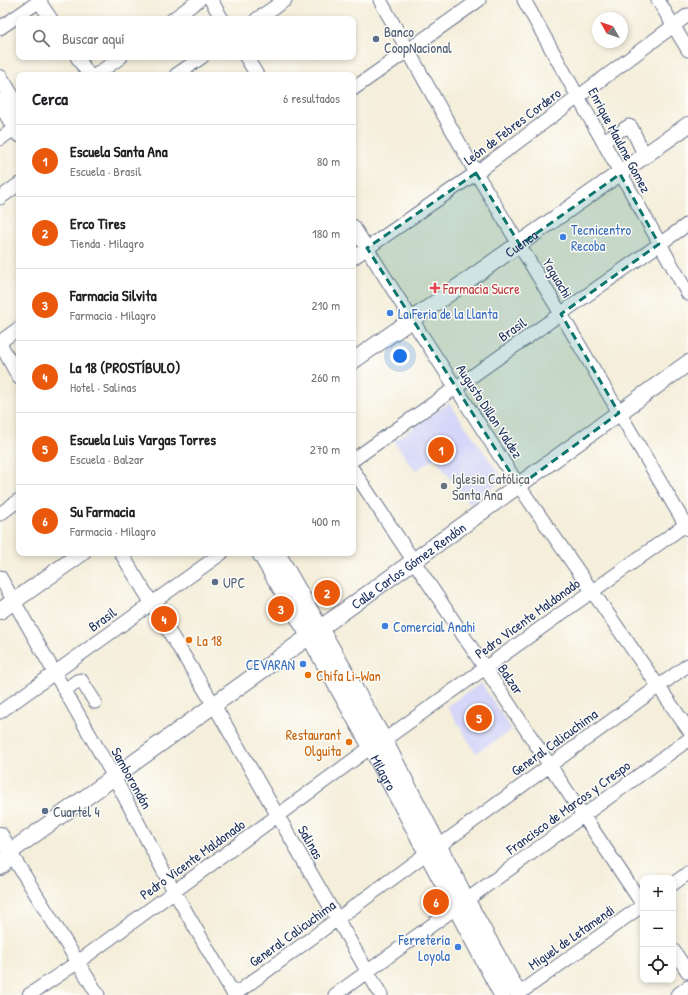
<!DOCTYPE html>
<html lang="es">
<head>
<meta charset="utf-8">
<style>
  :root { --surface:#fff; --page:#f2f2f2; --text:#202124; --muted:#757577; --line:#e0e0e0; --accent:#ea580c }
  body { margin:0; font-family:"Patrick Hand",sans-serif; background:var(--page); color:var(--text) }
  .controls { position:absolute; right:12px; bottom:12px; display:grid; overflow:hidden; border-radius:8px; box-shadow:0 2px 6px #0003 }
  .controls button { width:36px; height:36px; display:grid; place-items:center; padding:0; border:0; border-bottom:1px solid var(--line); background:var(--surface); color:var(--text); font:20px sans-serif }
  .compass { position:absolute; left:592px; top:12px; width:36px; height:36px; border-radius:50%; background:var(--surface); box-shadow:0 2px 6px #0003; rotate:310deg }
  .you { position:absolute; left:400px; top:356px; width:14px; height:14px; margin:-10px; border:3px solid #fff; border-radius:50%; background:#1a73e8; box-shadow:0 0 0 6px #1a73e833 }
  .badge { display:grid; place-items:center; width:26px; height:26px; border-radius:50%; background:var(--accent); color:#fff; font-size:13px; font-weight:700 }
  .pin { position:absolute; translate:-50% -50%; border:2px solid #fff; box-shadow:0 1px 4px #0006 }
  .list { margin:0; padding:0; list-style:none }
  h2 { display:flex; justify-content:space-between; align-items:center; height:52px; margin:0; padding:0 16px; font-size:17px }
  h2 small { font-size:13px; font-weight:400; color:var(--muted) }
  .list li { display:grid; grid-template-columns:26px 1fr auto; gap:12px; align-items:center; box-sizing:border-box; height:72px; padding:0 16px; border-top:1px solid var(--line) }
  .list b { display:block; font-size:15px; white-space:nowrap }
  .list p { margin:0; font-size:13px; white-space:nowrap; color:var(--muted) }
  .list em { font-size:13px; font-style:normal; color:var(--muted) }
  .icon { flex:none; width:22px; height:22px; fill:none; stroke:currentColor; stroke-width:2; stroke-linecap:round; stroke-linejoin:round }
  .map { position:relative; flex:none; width:688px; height:995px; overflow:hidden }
  .search { position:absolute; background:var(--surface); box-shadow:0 2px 6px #0003; left:16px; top:16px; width:340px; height:44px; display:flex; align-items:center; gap:10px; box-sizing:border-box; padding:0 14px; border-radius:8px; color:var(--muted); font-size:15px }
  .panel { position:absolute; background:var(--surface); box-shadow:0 2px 6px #0003; left:16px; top:72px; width:340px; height:484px; border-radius:8px }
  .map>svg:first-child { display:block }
  .built { fill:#d6d7f8 }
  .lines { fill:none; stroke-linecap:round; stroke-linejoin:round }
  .minor-casing { stroke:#677289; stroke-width:15 }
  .major-casing { stroke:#677289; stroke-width:18 }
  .minor { stroke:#fff; stroke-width:13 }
  .major { stroke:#fff; stroke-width:16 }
  .marked { fill:#0f766e; fill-opacity:0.2; stroke:#0f766e; stroke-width:3; stroke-dasharray:8 5; stroke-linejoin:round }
  .service-dot { fill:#5c6f8a; stroke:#fdfcf7; stroke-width:1.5 }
  .shop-dot { fill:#3f7fe0; stroke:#fdfcf7; stroke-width:1.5 }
  .health-dot { fill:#e0444e; stroke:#fdfcf7; stroke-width:1.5 }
  .worship-dot { fill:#6b7280; stroke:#fdfcf7; stroke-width:1.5 }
  .food-dot { fill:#e8710a; stroke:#fdfcf7; stroke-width:1.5 }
  .labels { text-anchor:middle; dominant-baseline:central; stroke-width:3; stroke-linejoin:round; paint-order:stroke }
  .service-label { font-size:14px; fill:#4e5e75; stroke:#fdfcf7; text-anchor:start }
  .street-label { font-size:14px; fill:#1b2f5e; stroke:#fdfcf7 }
  .shop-label { font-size:14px; fill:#366cbe; stroke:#fdfcf7; text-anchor:start }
  .health-label { font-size:14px; fill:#be3a42; stroke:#fdfcf7; text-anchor:start }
  .worship-label { font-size:14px; fill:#5b616d; stroke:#fdfcf7; text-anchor:start }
  .food-label { font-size:14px; fill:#c56008; stroke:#fdfcf7; text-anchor:start }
</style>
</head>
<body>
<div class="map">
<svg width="688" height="995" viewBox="0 0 688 995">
  <rect width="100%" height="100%" fill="#fdfcf7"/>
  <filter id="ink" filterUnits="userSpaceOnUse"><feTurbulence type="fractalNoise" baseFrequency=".025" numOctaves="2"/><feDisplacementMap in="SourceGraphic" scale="8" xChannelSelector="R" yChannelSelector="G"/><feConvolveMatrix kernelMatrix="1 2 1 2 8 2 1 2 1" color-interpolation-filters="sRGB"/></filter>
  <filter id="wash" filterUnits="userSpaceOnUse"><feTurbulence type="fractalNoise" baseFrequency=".012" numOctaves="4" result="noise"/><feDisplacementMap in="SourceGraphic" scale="16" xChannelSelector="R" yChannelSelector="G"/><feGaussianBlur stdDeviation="0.9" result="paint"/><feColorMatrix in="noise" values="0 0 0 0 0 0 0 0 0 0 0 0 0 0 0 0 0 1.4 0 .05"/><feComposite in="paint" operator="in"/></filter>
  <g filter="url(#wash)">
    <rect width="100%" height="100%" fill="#f4eeda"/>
    <path class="built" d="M 449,403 L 504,480 L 469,504 L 435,458 L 415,471 L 394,441 Z
      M 481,683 L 512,730 L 476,753 L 447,706 Z"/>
  </g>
  <g filter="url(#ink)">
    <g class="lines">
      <g class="minor-casing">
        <path id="minor" d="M 38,0 L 51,19
          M 211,0 L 222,19
          M 380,0 L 476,173 L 561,314 L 688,529
          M 524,0 L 688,294
          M 658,0 L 688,50
          M 173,19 L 199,0
          M 257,19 L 285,0
          M 0,28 L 41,0
          M 77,57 L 89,75
          M 246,57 L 257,75
          M 96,75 L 121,57
          M 176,75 L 202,57
          M 353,89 L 479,0
          M 624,129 L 629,126 L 631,127 L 645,156
          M 0,139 L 15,128
          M 603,141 L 617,133
          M 0,198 L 19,184
          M 353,226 L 412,320 L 456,388 L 519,486 L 688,729
          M 353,258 L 476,173 L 688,15
          M 0,342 L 19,328
          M 0,343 L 19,378
          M 353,460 L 688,224
          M 353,470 L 643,905
          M 0,514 L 19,500
          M 121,553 L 214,705 L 381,995
          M 0,577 L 114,777 L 174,891 L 234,995
          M 65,690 L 77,681 L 81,680 L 95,702
          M 0,712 L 222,553
          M 384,740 L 688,523
          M 439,846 L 688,665
          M 10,852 L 98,995
          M 673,884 L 688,873
          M 673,950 L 688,972
          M 29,995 L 78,962 L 371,747
          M 234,995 L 427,853
          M 335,995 L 688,740
          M 517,995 L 643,905
          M 677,995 L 688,987"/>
      </g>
      <g class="major-casing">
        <g id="major">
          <path d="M 0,78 L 19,109"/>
          <path d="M 0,102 L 19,134"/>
          <path id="s1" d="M 353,361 L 688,125"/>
          <path id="s2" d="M 260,553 L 309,636 L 371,747 L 502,995"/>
          <path d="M 277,553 L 384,740 L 466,899 L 519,995"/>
          <path d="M 0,611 L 82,553"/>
          <path d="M 0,835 L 10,852"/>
          <path id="s3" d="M 0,867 L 3,865 L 10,852 L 688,363"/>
        </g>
      </g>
      <use href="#minor" class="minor"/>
      <use href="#major" class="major"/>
    </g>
  </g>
  <path class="marked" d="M 476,173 L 520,245 L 620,174 L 659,244 L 561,314 L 619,413 L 519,486 L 367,248 Z"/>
  <g class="service-dot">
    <circle cx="376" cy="39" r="4"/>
    <circle cx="215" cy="582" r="4"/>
    <circle cx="45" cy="811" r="4"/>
  </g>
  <g class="shop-dot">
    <circle cx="563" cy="237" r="4"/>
    <circle cx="390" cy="313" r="4"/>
    <circle cx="385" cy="626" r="4"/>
    <circle cx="303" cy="664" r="4"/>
    <circle cx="458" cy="947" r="4"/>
  </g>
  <path class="health-dot" d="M433 282h4v4h4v4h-4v4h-4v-4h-4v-4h4z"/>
  <circle class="worship-dot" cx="444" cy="486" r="4"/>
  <g class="food-dot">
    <circle cx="189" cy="640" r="4"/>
    <circle cx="308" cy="675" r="4"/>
    <circle cx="349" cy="742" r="4"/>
  </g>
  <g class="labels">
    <g class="service-label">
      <text x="384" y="31">Banco<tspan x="384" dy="16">CoopNacional</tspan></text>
      <text x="223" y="582">UPC</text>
      <text x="53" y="811">Cuartel 4</text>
    </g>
    <g class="street-label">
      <text transform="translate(512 126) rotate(-37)">León de Febres Cordero</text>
      <text transform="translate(620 140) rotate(62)">Enrique Maulme Gomez</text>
      <text stroke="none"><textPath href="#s1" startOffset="205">Cuenca</textPath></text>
      <text transform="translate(558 278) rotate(59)">Yaguachi</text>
      <text transform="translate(512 329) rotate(-35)">Brasil</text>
      <text transform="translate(490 411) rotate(57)">Augusto Dillon Valdez</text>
      <text stroke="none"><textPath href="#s3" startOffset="509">Calle Carlos Gómez Rendón</textPath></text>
      <text transform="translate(527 618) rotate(-36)">Pedro Vicente Maldonado</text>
      <text transform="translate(102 619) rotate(-36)">Brasil</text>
      <text transform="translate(511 679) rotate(56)">Balzar</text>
      <text transform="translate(554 742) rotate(-36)">General Calicuchima</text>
      <text stroke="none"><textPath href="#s2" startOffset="252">Milagro</textPath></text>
      <text transform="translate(132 778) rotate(61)">Samborondón</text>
      <text transform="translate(568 807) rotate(-36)">Francisco de Marcos y Crespo</text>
      <text transform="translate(311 842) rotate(60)">Salinas</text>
      <text transform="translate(192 859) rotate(-36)">Pedro Vicente Maldonado</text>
      <text transform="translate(292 933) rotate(-36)">General Calicuchima</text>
      <text transform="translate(571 937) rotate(-35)">Miguel de Letamendi</text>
    </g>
    <g class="shop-label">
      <text x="571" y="229">Tecnicentro<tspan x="571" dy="16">Recoba</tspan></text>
      <text x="398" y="313">La Feria de la Llanta</text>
      <text x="393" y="626">Comercial Anahi</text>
      <text x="295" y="664" text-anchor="end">CEVARAN</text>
      <text x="450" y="939" text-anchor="end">Ferretería<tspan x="450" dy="16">Loyola</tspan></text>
    </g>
    <g class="health-label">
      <text x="443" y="288">Farmacia Sucre</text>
    </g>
    <g class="worship-label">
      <text x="452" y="478">Iglesia Católica<tspan x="452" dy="16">Santa Ana</tspan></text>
    </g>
    <g class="food-label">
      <text x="197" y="640">La 18</text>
      <text x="316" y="675">Chifa Li-Wan</text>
      <text x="341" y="734" text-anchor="end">Restaurant<tspan x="341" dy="16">Olguita</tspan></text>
    </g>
  </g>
</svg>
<div class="controls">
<button>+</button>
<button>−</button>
<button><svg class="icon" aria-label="locate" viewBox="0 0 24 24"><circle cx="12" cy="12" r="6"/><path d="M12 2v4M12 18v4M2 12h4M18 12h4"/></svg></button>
</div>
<svg class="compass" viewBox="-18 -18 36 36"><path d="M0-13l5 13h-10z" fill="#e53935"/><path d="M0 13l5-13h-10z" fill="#757577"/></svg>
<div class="you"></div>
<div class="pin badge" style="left:441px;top:450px">1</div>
<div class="pin badge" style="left:327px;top:593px">2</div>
<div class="pin badge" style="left:281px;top:609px">3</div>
<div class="pin badge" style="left:164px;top:619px">4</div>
<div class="pin badge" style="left:479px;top:718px">5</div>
<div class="pin badge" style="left:436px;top:902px">6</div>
<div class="search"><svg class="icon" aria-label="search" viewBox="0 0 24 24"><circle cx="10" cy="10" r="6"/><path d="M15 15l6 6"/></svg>Buscar aquí</div>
<section class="panel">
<h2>Cerca<small>6 resultados</small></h2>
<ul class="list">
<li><span class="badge">1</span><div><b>Escuela Santa Ana</b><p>Escuela · Brasil</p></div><em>80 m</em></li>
<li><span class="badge">2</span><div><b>Erco Tires</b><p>Tienda · Milagro</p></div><em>180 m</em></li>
<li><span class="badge">3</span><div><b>Farmacia Silvita</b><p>Farmacia · Milagro</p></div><em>210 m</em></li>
<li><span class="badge">4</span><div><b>La 18 (PROSTÍBULO)</b><p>Hotel · Salinas</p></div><em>260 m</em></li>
<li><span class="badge">5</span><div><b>Escuela Luis Vargas Torres</b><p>Escuela · Balzar</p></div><em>270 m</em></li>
<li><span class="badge">6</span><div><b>Su Farmacia</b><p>Farmacia · Milagro</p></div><em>400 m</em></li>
</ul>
</section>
</div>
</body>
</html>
